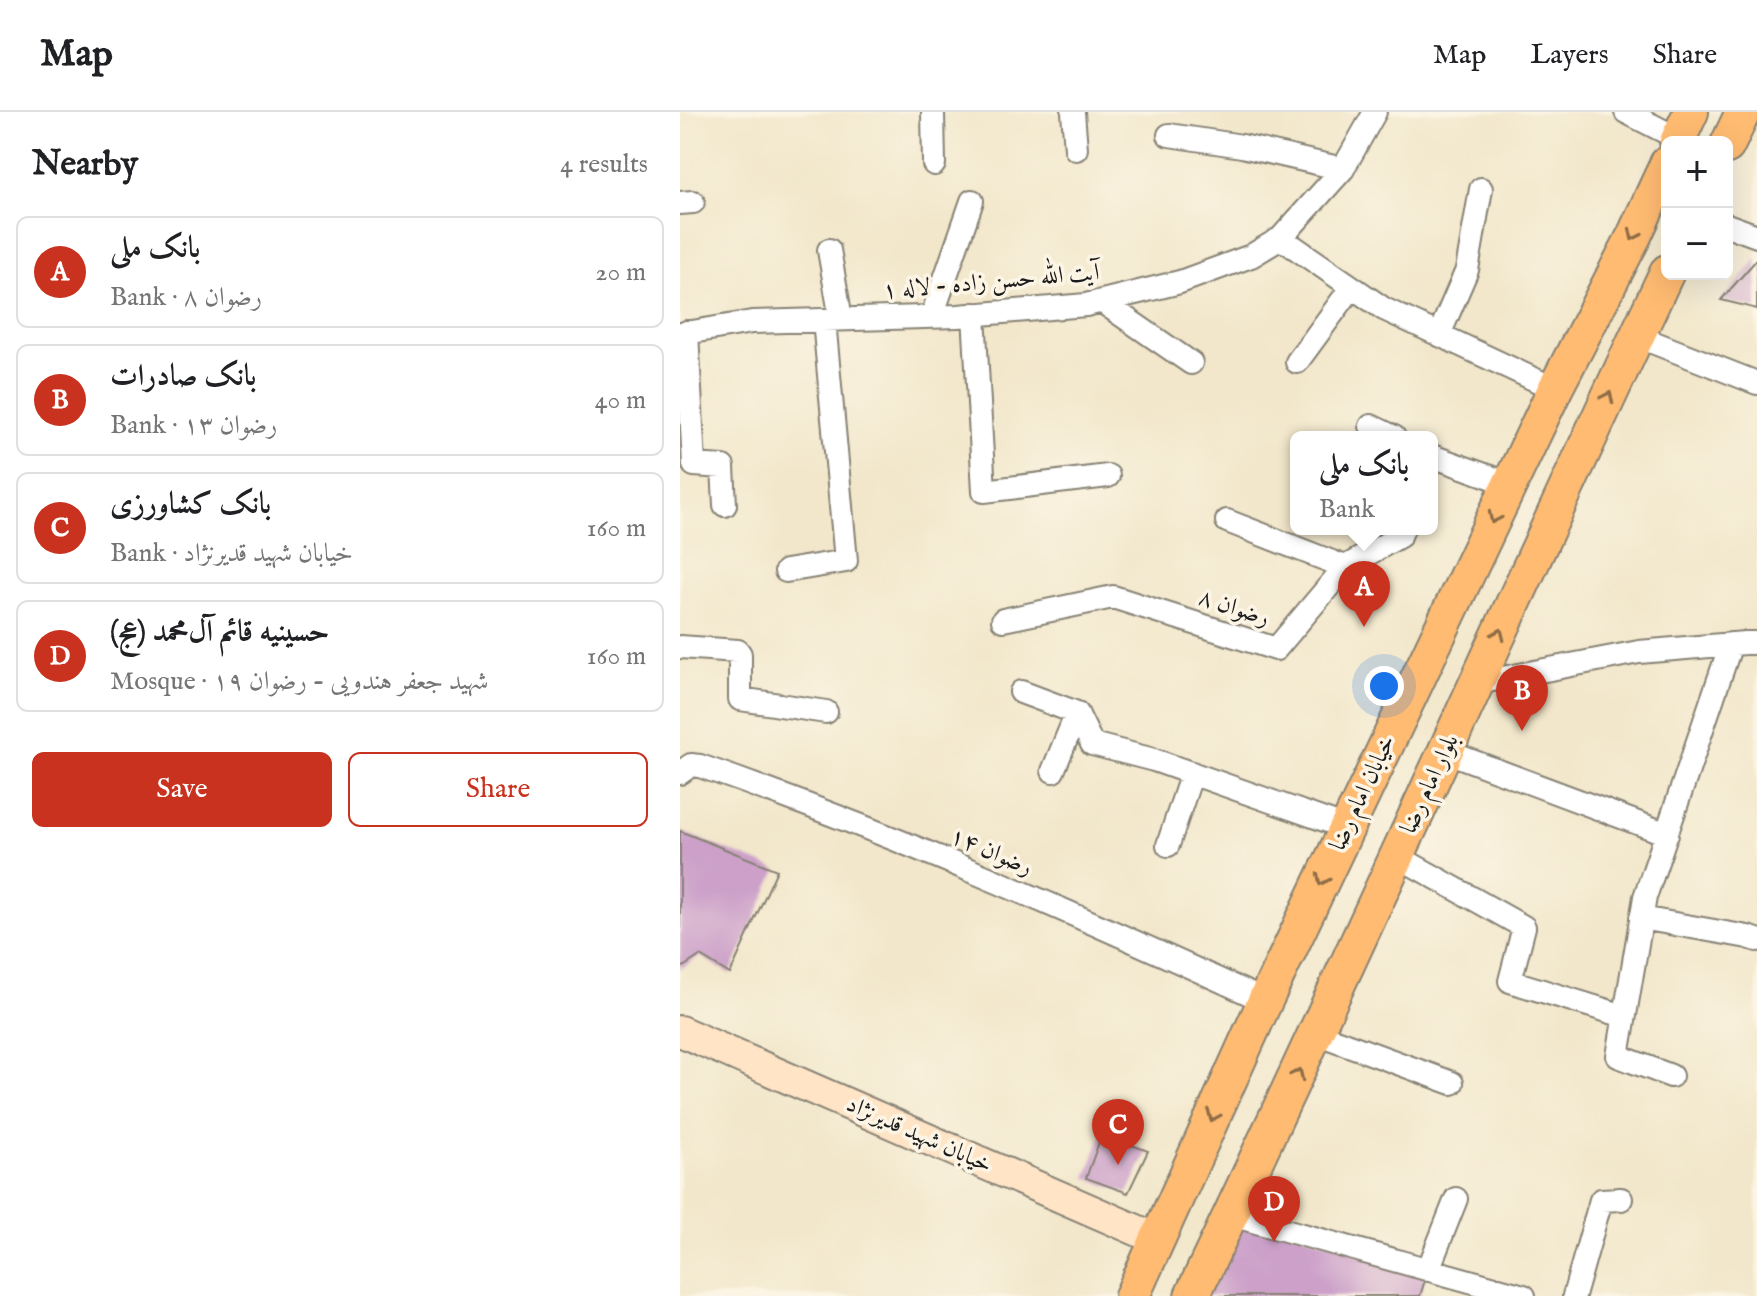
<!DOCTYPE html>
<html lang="en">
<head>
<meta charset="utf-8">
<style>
  :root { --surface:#fff; --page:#f2f2f2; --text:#202124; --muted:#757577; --line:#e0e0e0; --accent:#c8321e }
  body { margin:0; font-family:"IM FELL English",Amiri,serif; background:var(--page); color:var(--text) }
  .controls { position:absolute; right:24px; top:24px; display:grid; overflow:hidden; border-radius:12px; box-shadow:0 8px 32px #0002 }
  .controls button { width:72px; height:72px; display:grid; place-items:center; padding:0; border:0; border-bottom:2px solid var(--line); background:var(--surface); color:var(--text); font:40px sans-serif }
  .you { position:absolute; left:704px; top:574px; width:28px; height:28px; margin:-20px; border:6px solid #fff; border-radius:50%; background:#1a73e8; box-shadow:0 0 0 12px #1a73e833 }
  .badge { display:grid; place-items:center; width:52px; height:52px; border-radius:50%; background:var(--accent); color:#fff; font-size:26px; font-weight:700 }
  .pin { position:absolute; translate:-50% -66px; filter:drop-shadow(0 2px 4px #0008) }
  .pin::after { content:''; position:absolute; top:42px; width:28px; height:24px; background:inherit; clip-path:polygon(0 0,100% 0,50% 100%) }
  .popup { position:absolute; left:610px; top:319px; width:148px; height:104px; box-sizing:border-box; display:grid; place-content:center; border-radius:12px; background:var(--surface); filter:drop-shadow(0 2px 6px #0005); font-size:26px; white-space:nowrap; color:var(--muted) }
  .popup b { font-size:30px; color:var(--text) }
  .popup::after { content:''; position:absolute; left:50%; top:100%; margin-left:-16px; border:16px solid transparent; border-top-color:var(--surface) }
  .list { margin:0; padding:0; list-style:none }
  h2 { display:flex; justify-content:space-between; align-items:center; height:104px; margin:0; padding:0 32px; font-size:34px }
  h2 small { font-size:26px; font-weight:400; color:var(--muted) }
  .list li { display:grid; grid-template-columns:52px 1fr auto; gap:24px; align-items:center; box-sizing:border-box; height:112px; margin:0 16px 16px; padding:0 16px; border:2px solid var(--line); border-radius:12px }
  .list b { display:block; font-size:30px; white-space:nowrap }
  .list p { margin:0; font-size:26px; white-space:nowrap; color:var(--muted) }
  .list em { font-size:26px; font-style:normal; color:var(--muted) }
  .actions { display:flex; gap:16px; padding:24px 32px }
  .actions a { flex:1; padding:18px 0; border:2px solid var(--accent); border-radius:12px; text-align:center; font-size:28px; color:var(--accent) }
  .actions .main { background:var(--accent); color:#fff }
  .map { position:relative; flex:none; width:1077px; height:1184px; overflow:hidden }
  header { display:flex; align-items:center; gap:48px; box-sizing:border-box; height:112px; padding:0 40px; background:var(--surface); border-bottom:2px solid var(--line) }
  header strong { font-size:38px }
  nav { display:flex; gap:44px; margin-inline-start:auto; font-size:28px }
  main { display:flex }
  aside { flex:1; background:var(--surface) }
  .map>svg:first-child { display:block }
  .building { fill:#cca0c9 }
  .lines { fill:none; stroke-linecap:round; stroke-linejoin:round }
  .street-casing { stroke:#878274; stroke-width:26 }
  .secondary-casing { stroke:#878274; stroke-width:34 }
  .primary-casing { stroke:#878274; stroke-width:38 }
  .street { stroke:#fff; stroke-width:22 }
  .secondary { stroke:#ffe4c6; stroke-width:30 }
  .primary { stroke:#ffbb71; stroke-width:34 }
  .oneway { stroke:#8e6c46 }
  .labels { text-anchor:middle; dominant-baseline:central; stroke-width:7; stroke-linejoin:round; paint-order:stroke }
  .street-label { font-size:24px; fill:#1c1c1c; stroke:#fcf5e5 }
</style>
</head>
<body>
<header>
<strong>Map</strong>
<nav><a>Map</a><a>Layers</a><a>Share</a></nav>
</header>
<main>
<aside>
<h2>Nearby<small>4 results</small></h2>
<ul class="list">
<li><span class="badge">A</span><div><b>بانک‌ ملی</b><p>Bank · رضوان ۸</p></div><em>20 m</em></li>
<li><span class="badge">B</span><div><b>بانک صادرات</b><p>Bank · رضوان ۱۳</p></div><em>40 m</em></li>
<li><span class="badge">C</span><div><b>بانک کشاورزی</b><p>Bank · خيابان شهيد قديرنژاد</p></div><em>160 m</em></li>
<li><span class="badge">D</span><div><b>حسینیه قائم آل‌محمد (عج)</b><p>Mosque · شهید جعفر هندویی - رضوان ۱۹</p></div><em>160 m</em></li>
</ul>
<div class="actions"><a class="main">Save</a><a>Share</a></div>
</aside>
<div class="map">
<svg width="1077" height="1184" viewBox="0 0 1077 1184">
  <rect width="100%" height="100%" fill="#fcf5e5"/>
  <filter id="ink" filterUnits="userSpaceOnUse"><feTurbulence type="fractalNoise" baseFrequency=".0125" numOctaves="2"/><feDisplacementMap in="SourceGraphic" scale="16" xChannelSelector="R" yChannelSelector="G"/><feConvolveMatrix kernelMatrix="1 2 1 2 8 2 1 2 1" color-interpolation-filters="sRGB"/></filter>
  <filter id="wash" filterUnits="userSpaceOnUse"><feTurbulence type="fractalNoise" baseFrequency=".006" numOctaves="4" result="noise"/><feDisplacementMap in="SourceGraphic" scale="32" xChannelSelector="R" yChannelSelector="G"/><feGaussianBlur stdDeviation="1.8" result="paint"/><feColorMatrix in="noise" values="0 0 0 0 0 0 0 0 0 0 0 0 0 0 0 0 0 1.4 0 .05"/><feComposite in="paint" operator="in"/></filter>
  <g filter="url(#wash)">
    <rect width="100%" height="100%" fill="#f2e7cb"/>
    <g id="blocks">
      <path class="building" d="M 1077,147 L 1077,197 L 1041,188 Z
        M 0,719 L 97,758 L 50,862 L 20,844 L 0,857 Z
        M 422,1022 L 468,1039 L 448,1081 L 406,1066 Z
        M 551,1103 L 748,1158 L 740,1184 L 512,1184 Z"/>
    </g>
  </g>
  <g filter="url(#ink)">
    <use href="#blocks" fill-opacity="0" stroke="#878274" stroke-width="2"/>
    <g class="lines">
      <g class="street-casing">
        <path id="street" d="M 253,0 L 254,52
          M 393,0 L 396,37
          M 946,0 L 999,27
          M 489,23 L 562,34 L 663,57
          M 0,91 L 13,90
          M 1047,113 L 1077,124
          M 601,126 L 704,197 L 875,277
          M 149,138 L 161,207
          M 421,189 L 511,251
          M 294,202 L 304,379 L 428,364
          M 252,204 L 292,89
          M 7,220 L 14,353 L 43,355 L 45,393
          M 0,222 L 72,210 L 278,204 L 406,193 L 500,170 L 571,144 L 601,126 L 663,57 L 695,0
          M 759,223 L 787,158 L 801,77
          M 957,224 L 1077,271
          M 617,250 L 672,175
          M 691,314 L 714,325
          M 752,344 L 830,372
          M 547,409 L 665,455
          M 106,459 L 166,449 L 144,208
          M 323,508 L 433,485 L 596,537 L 665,455 L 720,424 L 723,417
          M 0,535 L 58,539 L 60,542 L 60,587 L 146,600
          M 797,571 L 959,540 L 1065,531 L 1077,531
          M 341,580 L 397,601 L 412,632 L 474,648 L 667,716
          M 765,639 L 987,722
          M 373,659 L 397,601
          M 0,661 L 11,653 L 20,654 C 213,721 400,804 585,889
          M 488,733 L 512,661
          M 717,744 L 844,815 L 830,869 L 944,904
          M 961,806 L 1068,825 L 1077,828
          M 636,921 L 772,971
          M 991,964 L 938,944 L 965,785 L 1051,532
          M 551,1103 L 844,1184
          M 748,1158 L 776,1087
          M 894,1184 L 921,1088 L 941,1087"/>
      </g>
      <g class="secondary-casing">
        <path id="secondary" d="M 0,919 L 477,1127"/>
      </g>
      <g class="primary-casing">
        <path id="primary" d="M 997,30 L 1011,0
          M 1047,34 L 1063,0
          M 452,1184 L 585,889 L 875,277 L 954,124 L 987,52
          M 512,1184 C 674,844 827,500 987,160"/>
      </g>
      <use href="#street" class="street"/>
      <use href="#secondary" class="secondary"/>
      <use href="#primary" class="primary"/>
    </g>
    <defs><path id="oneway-chevron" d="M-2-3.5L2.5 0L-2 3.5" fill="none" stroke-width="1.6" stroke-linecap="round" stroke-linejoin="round" transform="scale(2)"/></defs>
    <g class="oneway">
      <use href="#oneway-chevron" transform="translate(954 123) rotate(116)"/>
      <use href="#oneway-chevron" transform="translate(928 285) rotate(-65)"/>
      <use href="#oneway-chevron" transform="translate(814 406) rotate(115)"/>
      <use href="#oneway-chevron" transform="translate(819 522) rotate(-66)"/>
      <use href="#oneway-chevron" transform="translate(642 768) rotate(115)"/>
      <use href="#oneway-chevron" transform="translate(618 962) rotate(-65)"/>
      <use href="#oneway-chevron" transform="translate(533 1004) rotate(114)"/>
    </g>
  </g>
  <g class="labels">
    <g class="street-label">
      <text transform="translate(311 170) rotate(-5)">آیت الله حسن زاده - لاله ۱</text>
      <text transform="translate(554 496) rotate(18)">رضوان ۸</text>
      <text transform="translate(750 672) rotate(-65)">بلوار امام رضا</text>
      <text transform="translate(683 681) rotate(-65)">خیابان امام رضا</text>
      <text transform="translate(311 740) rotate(23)">رضوان ۱۴</text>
      <text transform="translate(239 1023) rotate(24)">خيابان شهيد قديرنژاد</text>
    </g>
  </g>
</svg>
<div class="controls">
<button>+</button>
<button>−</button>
</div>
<div class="you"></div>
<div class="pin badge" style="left:684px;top:515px">A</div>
<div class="popup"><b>بانک‌ ملی</b>Bank</div>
<div class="pin badge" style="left:842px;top:619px">B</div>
<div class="pin badge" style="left:438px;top:1053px">C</div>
<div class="pin badge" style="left:594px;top:1130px">D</div>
</div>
</main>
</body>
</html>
